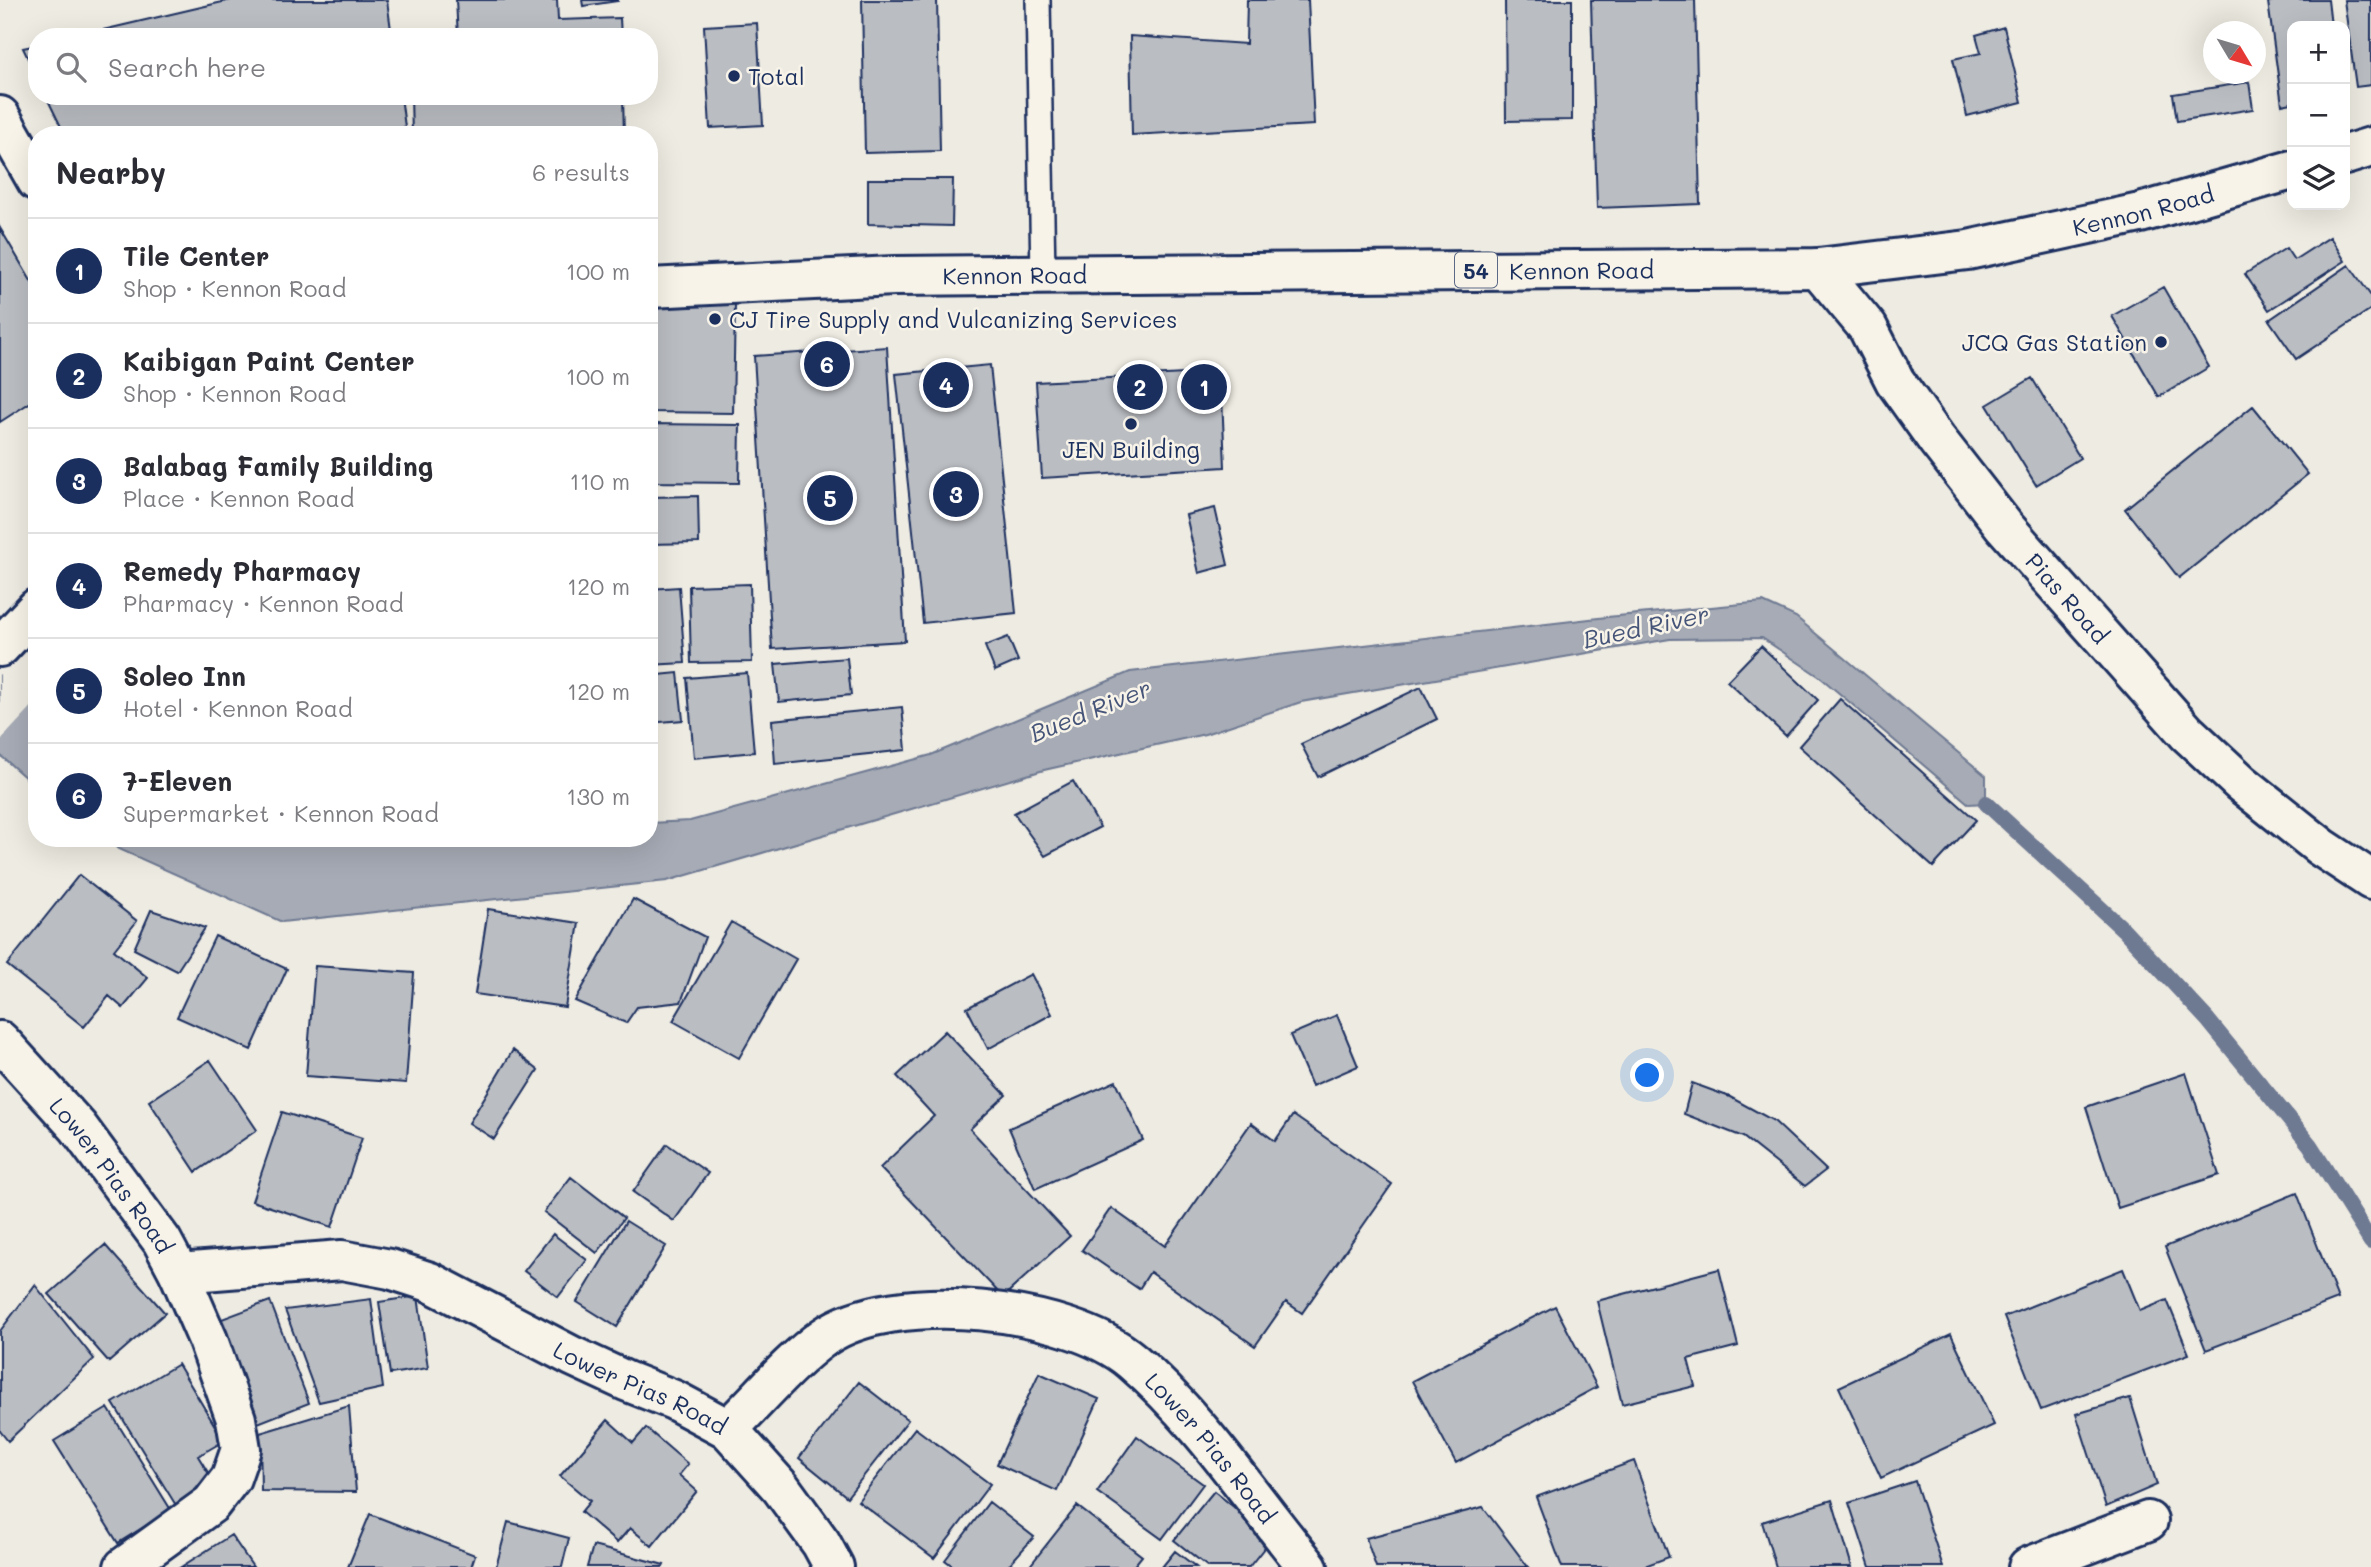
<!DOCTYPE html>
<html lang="en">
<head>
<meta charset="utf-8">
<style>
  :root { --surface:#fff; --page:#f2f2f3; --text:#2b2b33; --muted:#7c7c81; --line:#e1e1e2; --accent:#1b2f5e }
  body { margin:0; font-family:Mali,sans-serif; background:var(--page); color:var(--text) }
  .controls { position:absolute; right:21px; top:21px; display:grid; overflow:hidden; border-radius:14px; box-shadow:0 7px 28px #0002 }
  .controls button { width:63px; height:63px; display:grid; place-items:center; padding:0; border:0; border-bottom:2px solid var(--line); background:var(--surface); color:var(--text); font:35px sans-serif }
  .compass { position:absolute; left:2203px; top:21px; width:63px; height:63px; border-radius:50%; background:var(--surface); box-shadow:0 7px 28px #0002; rotate:128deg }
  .you { position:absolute; left:1648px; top:1076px; width:24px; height:24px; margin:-18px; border:5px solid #fff; border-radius:50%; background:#1a73e8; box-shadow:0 0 0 10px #1a73e833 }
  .badge { display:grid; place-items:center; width:46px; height:46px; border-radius:50%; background:var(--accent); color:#fff; font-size:23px; font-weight:700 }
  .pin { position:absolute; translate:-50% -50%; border:4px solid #fff; box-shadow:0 2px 7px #0006 }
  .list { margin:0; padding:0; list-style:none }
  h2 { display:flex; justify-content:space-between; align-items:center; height:91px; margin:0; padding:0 28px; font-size:30px }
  h2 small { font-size:23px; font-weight:400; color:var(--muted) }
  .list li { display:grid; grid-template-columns:46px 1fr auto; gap:21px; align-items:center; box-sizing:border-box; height:105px; padding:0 28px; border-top:2px solid var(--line) }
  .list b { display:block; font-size:26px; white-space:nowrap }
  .list p { margin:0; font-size:23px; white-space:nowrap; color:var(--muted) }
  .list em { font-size:23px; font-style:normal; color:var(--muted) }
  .icon { flex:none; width:38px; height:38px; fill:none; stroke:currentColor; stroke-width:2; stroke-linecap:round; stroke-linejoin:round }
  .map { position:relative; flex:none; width:2371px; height:1567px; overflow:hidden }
  .search { position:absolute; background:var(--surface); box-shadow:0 7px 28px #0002; left:28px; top:28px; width:630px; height:77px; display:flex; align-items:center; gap:18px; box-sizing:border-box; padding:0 24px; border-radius:28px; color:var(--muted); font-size:26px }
  .panel { position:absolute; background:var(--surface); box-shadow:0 7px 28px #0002; left:28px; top:126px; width:630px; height:721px; border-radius:28px }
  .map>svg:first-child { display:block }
  .water { fill:#a6abb5; stroke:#6e7992; stroke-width:2 }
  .pier { fill:#eeebe2 }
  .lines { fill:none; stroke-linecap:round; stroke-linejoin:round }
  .stream { stroke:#6e7992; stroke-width:16 }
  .building { fill:#babdc2; stroke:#1b2f5e; stroke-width:2 }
  .lane-casing { stroke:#1b2f5e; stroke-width:28 }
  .street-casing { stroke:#1b2f5e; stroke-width:44 }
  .secondary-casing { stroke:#1b2f5e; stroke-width:44 }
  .highway-casing { stroke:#1b2f5e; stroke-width:44 }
  .lane { stroke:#f7f3e8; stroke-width:23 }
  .street { stroke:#f7f3e8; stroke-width:38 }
  .secondary { stroke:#f7f3e8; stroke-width:38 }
  .highway { stroke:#f7f3e8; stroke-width:38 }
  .poi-dot { fill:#1b2f5e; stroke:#f7f3e8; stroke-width:2.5 }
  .labels { text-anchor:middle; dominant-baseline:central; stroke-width:5; stroke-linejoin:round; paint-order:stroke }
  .shield { fill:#f7f3e8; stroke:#5d6a87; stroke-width:2 }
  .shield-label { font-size:21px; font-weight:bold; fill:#1b2f5e }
  .poi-label { font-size:23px; fill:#1b2f5e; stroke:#f7f3e8; text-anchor:start }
  .street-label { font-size:23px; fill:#1b2f5e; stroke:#f7f3e8 }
  .water-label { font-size:24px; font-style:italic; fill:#455478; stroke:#f7f3e8 }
</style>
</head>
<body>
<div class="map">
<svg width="2371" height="1567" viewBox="0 0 2371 1567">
  <rect width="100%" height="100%" fill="#eeebe2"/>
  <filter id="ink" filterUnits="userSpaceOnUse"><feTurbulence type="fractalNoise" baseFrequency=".0143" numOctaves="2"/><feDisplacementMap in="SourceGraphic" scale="14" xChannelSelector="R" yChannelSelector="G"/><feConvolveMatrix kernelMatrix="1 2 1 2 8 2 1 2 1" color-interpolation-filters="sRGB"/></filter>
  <g filter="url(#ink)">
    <path class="water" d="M 1763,602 L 1796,617 L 1986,776 L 1986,803 L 1969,804 L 1820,677 L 1762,638 L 1670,639 L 1301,702 L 1205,734 L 1044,770 L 667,881 L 282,922 L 119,849 L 105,838 L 649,838 L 649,823 L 690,821 L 931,755 L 1130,672 L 1607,617 Z
      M 0,676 L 37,706 L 37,788 L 0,755 Z"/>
    <path class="pier" d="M 0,672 L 37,701 L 0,741 Z"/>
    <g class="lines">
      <path class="stream" d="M 1986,803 L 2124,930 L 2207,1019 L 2310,1145 L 2371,1242"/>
    </g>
    <path class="building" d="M 231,0 L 387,0 L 392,37 L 73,37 Z
      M 456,0 L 557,0 L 558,20 L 620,18 L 621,37 L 458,37 Z
      M 582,0 L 618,0 L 618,1 L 583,6 Z
      M 862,0 L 937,0 L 940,151 L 865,153 Z
      M 1247,0 L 1308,0 L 1314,125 L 1132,135 L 1130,36 L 1246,44 Z
      M 1505,0 L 1572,0 L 1572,120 L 1506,121 Z
      M 1591,0 L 1695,0 L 1700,204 L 1597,208 Z
      M 2278,0 L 2328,0 L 2331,26 L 2292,26 L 2292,103 L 2282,105 L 2268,2 Z
      M 2344,0 L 2371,0 L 2371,85 L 2356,87 Z
      M 757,23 L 763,125 L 710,128 L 704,26 Z
      M 2004,27 L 2022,102 L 1967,116 L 1953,59 L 1981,53 L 1976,35 Z
      M 37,45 L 37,77 L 23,48 Z
      M 2249,82 L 2253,109 L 2177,121 L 2173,94 Z
      M 46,96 L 401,96 L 406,135 L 65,135 Z
      M 411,96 L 623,96 L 624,135 L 412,135 Z
      M 868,179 L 953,179 L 952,226 L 868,224 Z
      M 0,228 L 37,291 L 37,398 L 0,422 Z
      M 2330,237 L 2345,261 L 2269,310 L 2245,274 L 2286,248 L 2294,260 Z
      M 2349,265 L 2371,296 L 2371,309 L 2296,359 L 2269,320 Z
      M 2163,287 L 2209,367 L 2159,397 L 2112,316 Z
      M 649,303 L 735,304 L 733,413 L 649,412 Z
      M 887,347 L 905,641 L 772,649 L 754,356 Z
      M 990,365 L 1016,613 L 923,623 L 896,374 Z
      M 1221,372 L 1225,467 L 1042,478 L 1036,382 Z
      M 2032,378 L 2080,458 L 2036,485 L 1987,405 Z
      M 2253,406 L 2308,474 L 2179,578 L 2125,509 Z
      M 649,424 L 740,425 L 739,483 L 649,482 Z
      M 698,496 L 699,543 L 649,544 L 649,497 Z
      M 1215,508 L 1228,565 L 1199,573 L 1186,515 Z
      M 750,584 L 752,662 L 691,663 L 689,586 Z
      M 679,587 L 685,663 L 649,665 L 649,589 Z
      M 1008,637 L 1018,661 L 995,671 L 985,646 Z
      M 1761,646 L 1818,700 L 1786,736 L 1727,681 Z
      M 847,658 L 851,695 L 779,702 L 775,664 Z
      M 678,673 L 683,720 L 649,723 L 649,676 Z
      M 747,673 L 754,752 L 694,758 L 687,678 Z
      M 1421,687 L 1437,719 L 1318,777 L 1301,744 Z
      M 1840,699 L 1976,820 L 1933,867 L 1799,746 Z
      M 902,707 L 906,750 L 775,764 L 772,720 Z
      M 1073,781 L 1100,827 L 1045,856 L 1014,813 Z
      M 79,875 L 137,921 L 114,950 L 148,978 L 123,1008 L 109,996 L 84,1027 L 7,965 Z
      M 633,899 L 705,937 L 681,1002 L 637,1007 L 626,1023 L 575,1001 Z
      M 488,909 L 579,923 L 565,1007 L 475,994 Z
      M 151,910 L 205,928 L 177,971 L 134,949 Z
      M 731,922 L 796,959 L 739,1058 L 673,1021 Z
      M 215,936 L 287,969 L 251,1050 L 177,1017 Z
      M 315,966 L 414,973 L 406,1083 L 306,1076 Z
      M 1031,974 L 1052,1014 L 988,1049 L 967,1008 Z
      M 1337,1015 L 1358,1066 L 1312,1086 L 1290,1035 Z
      M 945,1031 L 1006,1095 L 970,1129 L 1070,1236 L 1003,1297 L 880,1168 L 934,1116 L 897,1076 Z
      M 513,1050 L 538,1070 L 494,1139 L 469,1123 Z
      M 210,1060 L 257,1130 L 196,1172 L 149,1101 Z
      M 2186,1073 L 2219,1175 L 2118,1208 L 2086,1107 Z
      M 1116,1081 L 1143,1140 L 1035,1189 L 1009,1128 Z
      M 1692,1083 L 1730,1097 L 1774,1121 L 1826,1170 L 1805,1186 L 1743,1137 L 1684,1114 Z
      M 282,1112 L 362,1138 L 332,1227 L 252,1201 Z
      M 1293,1115 L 1392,1184 L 1302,1313 L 1286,1302 L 1255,1346 L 1150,1272 L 1139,1289 L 1082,1250 L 1111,1208 L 1165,1246 L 1251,1123 L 1275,1141 Z
      M 667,1144 L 708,1173 L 674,1221 L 633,1192 Z
      M 571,1177 L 624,1218 L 597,1253 L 544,1212 Z
      M 2297,1193 L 2338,1299 L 2206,1350 L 2165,1247 Z
      M 626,1221 L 666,1246 L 617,1327 L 577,1302 Z
      M 553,1234 L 587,1260 L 558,1297 L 524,1271 Z
      M 105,1245 L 165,1313 L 109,1362 L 49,1294 Z
      M 1719,1269 L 1738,1346 L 1688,1359 L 1695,1386 L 1622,1404 L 1597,1301 Z
      M 2123,1269 L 2140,1311 L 2167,1300 L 2189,1354 L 2041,1410 L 2004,1317 Z
      M 35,1285 L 94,1359 L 8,1441 L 0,1431 L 0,1331 Z
      M 418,1296 L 428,1368 L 390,1374 L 379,1302 Z
      M 371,1299 L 383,1388 L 319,1402 L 285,1310 Z
      M 270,1301 L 309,1403 L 258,1423 L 219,1320 Z
      M 1555,1306 L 1597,1387 L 1456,1463 L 1412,1381 Z
      M 1951,1334 L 1994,1425 L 1881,1478 L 1839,1387 Z
      M 178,1364 L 224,1441 L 198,1456 L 215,1484 L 177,1507 L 113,1403 Z
      M 1039,1373 L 1099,1399 L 1057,1491 L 997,1464 Z
      M 859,1382 L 908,1420 L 847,1497 L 799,1458 Z
      M 2130,1398 L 2157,1485 L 2106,1507 L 2076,1414 Z
      M 349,1406 L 356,1492 L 261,1491 L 260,1433 Z
      M 108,1408 L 171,1510 L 118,1543 L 54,1441 Z
      M 608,1420 L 633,1443 L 646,1428 L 688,1464 L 679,1475 L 697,1491 L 652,1546 L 630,1528 L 617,1543 L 581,1512 L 590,1501 L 560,1476 Z
      M 915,1428 L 990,1484 L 934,1558 L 858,1501 Z
      M 1137,1436 L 1203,1484 L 1162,1539 L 1097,1492 Z
      M 1634,1461 L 1669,1557 L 1642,1567 L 1562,1567 L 1536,1497 Z
      M 1915,1481 L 1943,1567 L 1870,1567 L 1849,1503 Z
      M 1214,1491 L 1272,1538 L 1249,1567 L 1208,1567 L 1174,1540 Z
      M 1832,1500 L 1852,1567 L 1776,1567 L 1762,1522 Z
      M 989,1502 L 1034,1537 L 1007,1567 L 954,1567 L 945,1560 Z
      M 1077,1506 L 1142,1556 L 1133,1567 L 1029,1567 Z
      M 1483,1507 L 1528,1567 L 1376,1567 L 1366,1538 Z
      M 370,1514 L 475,1555 L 471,1567 L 348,1567 Z
      M 508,1522 L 569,1538 L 562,1567 L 496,1567 Z
      M 231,1535 L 253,1567 L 181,1567 Z
      M 593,1546 L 664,1565 L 663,1567 L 587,1567 Z
      M 1175,1551 L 1196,1567 L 1162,1567 Z"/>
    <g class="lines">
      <g class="lane-casing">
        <path id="lane" d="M 1038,0 L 1043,274"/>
      </g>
      <g class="street-casing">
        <g id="street">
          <path id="s1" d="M 1818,268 L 1868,328 L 1895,381 L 1937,440 L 2004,526 L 2187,733 L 2241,783 L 2321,847 L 2371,880"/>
          <path id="s2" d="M 0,1041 L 78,1127 L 162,1241 L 179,1273 L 208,1340 L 236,1419 L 241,1449 L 231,1478 L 211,1504 L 124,1567"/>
          <path id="s3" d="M 179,1273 L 342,1260 L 390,1269 L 430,1282 L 572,1356 L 626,1381 L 674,1400 L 728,1429 L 781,1488 L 821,1543 L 834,1567"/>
          <path id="s4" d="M 728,1429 C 759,1399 788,1363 824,1337 C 893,1288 1069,1307 1132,1361 C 1201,1420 1251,1498 1308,1567"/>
          <path d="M 2028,1567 L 2148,1521"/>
        </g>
      </g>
      <g class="secondary-casing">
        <path id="secondary" d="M 0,116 L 37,181"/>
      </g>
      <g class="highway-casing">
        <g id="highway">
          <path d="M 2345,155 L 2371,147"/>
          <path id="s5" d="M 649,288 L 894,276 L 1818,268 L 1968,250 L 2140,213 L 2292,170"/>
          <path d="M 0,647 L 37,608"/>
        </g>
      </g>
      <use href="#lane" class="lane"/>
      <use href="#street" class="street"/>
      <use href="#secondary" class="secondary"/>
      <use href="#highway" class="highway"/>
    </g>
  </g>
  <g class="poi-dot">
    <circle cx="734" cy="76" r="7"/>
    <circle cx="715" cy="319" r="7"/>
    <circle cx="2161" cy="342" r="7"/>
    <circle cx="1131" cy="424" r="7"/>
  </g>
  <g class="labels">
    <rect class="shield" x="1455" y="252.5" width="42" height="35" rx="5"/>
    <g class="shield-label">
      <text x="1476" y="270">54</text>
    </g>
    <g class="poi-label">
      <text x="748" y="76">Total</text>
      <text x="729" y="319">CJ Tire Supply and Vulcanizing Services</text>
      <text x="2147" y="342" text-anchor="end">JCQ Gas Station</text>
      <text x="1131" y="449" text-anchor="middle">JEN Building</text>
    </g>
    <g class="street-label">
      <text stroke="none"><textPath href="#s5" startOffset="1500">Kennon Road</textPath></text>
      <text stroke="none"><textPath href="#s5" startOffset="933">Kennon Road</textPath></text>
      <text stroke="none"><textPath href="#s5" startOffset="366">Kennon Road</textPath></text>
      <text stroke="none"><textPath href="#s1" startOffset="415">Pias Road</textPath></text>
      <text stroke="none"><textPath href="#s2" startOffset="175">Lower Pias Road</textPath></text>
      <text stroke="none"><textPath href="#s3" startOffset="490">Lower Pias Road</textPath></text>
      <text stroke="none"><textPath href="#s4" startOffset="574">Lower Pias Road</textPath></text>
    </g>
    <g class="water-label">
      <text transform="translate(1646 626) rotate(-12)">Bued River</text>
      <text transform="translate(1090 710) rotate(-22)">Bued River</text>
    </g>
  </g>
</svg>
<div class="controls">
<button>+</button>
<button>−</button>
<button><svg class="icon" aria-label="layers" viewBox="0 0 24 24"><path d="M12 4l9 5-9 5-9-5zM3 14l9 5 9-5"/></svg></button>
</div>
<svg class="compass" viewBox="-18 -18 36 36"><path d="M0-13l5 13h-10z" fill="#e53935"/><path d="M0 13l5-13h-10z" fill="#7c7c81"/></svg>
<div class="you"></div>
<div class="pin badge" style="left:1204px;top:387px">1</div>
<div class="pin badge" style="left:1140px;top:387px">2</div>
<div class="pin badge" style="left:956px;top:494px">3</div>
<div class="pin badge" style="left:946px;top:385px">4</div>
<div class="pin badge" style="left:830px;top:498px">5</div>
<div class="pin badge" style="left:827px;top:364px">6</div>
<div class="search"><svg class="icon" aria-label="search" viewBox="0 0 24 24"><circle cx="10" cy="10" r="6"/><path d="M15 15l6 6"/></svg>Search here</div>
<section class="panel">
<h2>Nearby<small>6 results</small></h2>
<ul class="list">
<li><span class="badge">1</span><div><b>Tile Center</b><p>Shop · Kennon Road</p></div><em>100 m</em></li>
<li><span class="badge">2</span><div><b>Kaibigan Paint Center</b><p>Shop · Kennon Road</p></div><em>100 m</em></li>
<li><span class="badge">3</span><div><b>Balabag Family Building</b><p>Place · Kennon Road</p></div><em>110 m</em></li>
<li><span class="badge">4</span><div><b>Remedy Pharmacy</b><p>Pharmacy · Kennon Road</p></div><em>120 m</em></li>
<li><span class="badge">5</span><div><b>Soleo Inn</b><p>Hotel · Kennon Road</p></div><em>120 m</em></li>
<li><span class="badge">6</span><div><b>7-Eleven</b><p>Supermarket · Kennon Road</p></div><em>130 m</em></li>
</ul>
</section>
</div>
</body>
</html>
